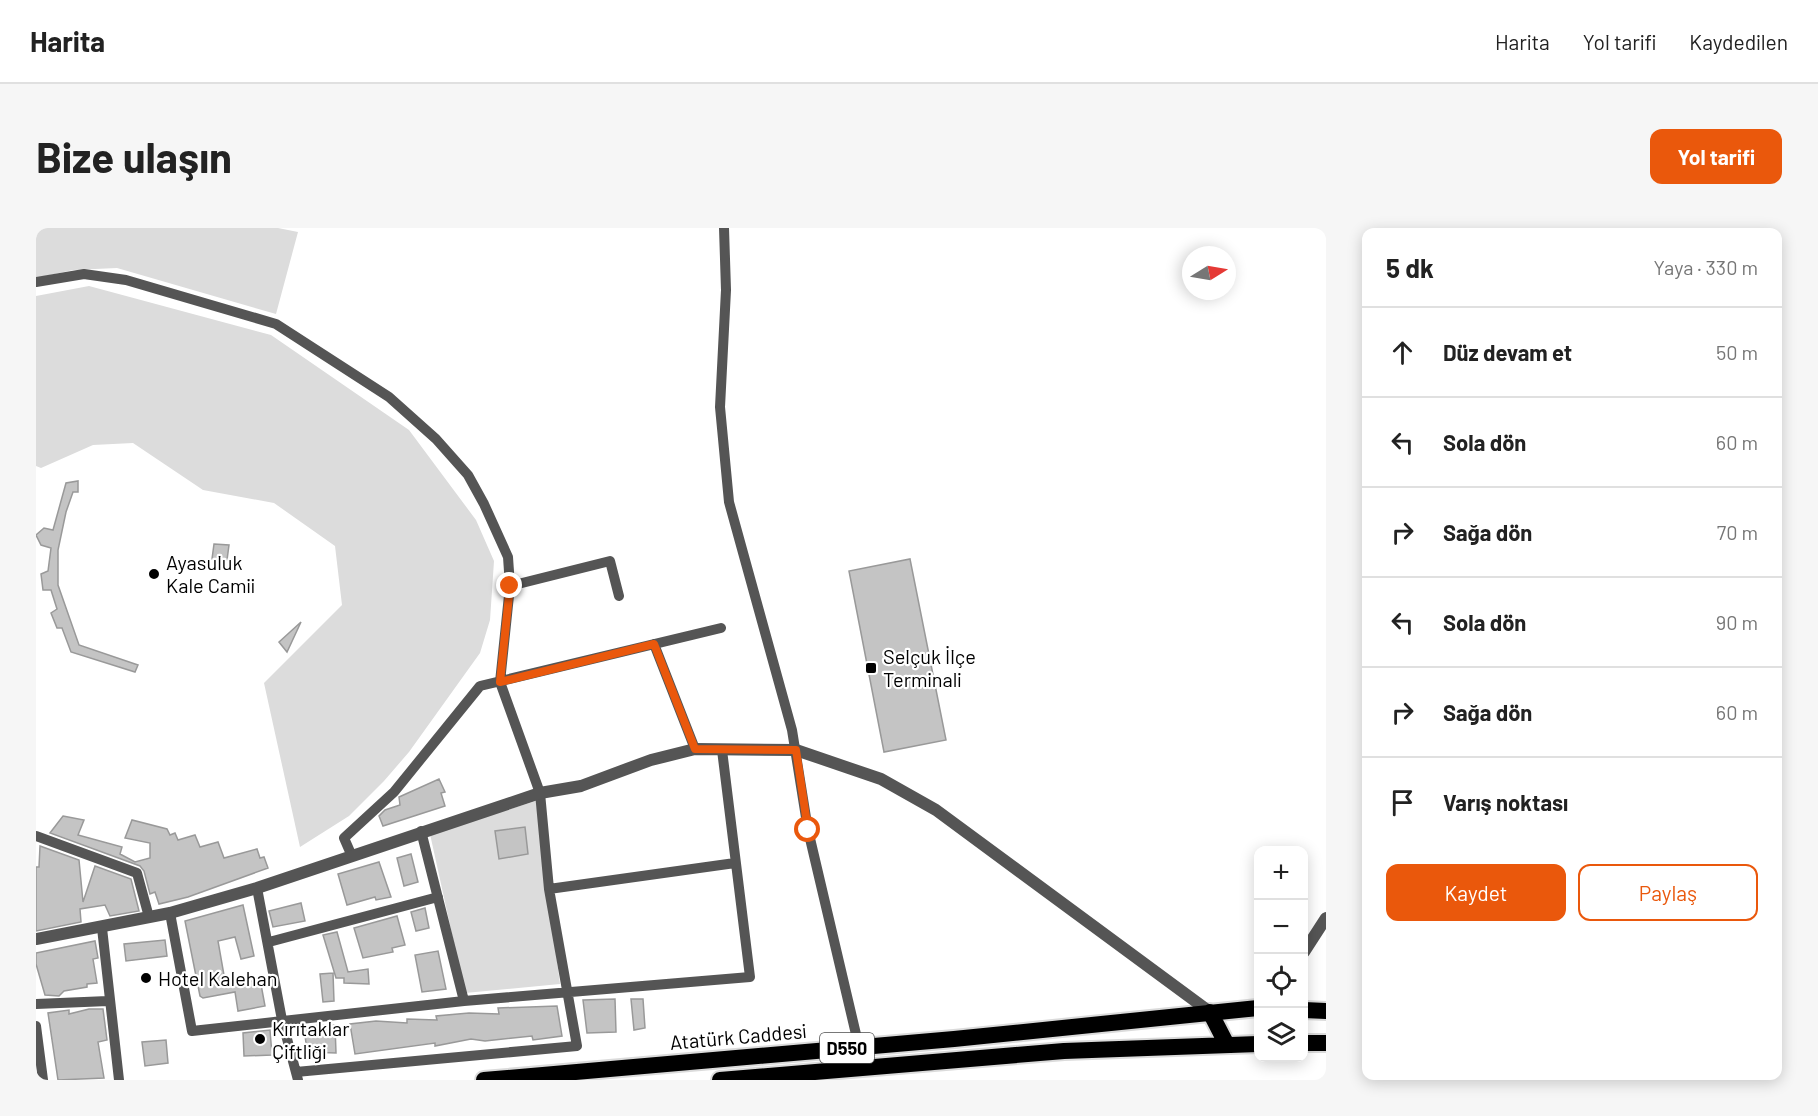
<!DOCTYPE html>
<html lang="tr">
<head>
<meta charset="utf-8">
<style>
  :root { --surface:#fff; --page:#f6f6f6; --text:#222; --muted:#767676; --line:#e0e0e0; --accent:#ea580c }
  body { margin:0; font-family:Barlow,sans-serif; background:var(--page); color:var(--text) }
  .controls { position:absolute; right:18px; bottom:18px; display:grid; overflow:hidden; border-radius:12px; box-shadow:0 3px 15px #0003 }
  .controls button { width:54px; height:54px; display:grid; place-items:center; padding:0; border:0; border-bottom:2px solid var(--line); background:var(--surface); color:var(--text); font:30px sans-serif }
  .compass { position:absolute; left:1146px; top:18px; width:54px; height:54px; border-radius:50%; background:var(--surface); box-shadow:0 3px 15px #0003; rotate:79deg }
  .stop { position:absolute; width:18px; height:18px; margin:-14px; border:4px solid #ea580c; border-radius:50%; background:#fff }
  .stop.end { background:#ea580c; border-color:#fff; box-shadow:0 2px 6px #0008 }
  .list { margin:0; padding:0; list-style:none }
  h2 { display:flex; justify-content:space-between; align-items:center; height:78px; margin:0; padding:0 24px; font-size:26px }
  h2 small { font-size:20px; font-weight:400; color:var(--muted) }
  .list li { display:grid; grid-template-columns:39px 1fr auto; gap:18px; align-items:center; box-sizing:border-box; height:90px; padding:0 24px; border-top:2px solid var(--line) }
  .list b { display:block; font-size:22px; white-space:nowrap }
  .list em { font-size:20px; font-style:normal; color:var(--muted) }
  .actions { display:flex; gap:12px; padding:18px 24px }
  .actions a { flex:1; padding:14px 0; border:2px solid var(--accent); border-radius:12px; text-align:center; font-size:21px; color:var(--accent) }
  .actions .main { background:var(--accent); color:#fff }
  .icon { flex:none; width:33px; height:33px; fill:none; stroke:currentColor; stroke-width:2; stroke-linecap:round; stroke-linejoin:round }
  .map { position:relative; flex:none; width:1290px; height:852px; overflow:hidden; border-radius:12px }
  header { display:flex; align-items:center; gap:36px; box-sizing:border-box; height:84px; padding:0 30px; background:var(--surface); border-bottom:2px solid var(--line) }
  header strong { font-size:28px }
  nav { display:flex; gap:33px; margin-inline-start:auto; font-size:21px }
  .intro { display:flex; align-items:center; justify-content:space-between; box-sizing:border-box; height:144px; padding:0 36px }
  h1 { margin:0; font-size:42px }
  .button { padding:15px 27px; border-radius:12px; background:var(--accent); color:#fff; font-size:21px; font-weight:700 }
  main { display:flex; gap:36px; padding:0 36px }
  aside { flex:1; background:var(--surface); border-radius:12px; box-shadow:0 3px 15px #0003 }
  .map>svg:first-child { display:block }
  .green { fill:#dcdcdc }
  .building { fill:#c4c4c4; stroke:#999; stroke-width:1.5 }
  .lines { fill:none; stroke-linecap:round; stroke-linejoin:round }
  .trunk-casing { stroke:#dbdbdb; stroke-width:20 }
  .minor { stroke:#555; stroke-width:10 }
  .tertiary { stroke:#555; stroke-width:12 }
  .trunk { stroke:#000; stroke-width:16 }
  .route { stroke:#ea580c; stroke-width:8 }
  .poi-dot { fill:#000; stroke:#fff; stroke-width:2 }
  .labels { text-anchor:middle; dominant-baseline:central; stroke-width:4.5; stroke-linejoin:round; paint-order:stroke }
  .shield { fill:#fff; stroke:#4c4c4c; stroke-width:1.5 }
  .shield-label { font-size:18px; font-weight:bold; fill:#000 }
  .poi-label { font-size:20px; fill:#000; stroke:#fff; text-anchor:start }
  .street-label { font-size:20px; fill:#000; stroke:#fff }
</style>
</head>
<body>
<header>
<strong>Harita</strong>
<nav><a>Harita</a><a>Yol tarifi</a><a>Kaydedilen</a></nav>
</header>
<div class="intro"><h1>Bize ulaşın</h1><a class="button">Yol tarifi</a></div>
<main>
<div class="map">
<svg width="1290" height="852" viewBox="0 0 1290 852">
  <rect width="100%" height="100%" fill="#fff"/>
  <path class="green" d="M 0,0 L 242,0 L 262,4 L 240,86 L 81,40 L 37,42 L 0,50 Z
    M 53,58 L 235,107 L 373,202 L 440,292 L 458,333 L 454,392 L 444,425 L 373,524 L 348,553 L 313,588 L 264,619 L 228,455 L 306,377 L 299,318 L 238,275 L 167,262 L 97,215 L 57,217 L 5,240 L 0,238 L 0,68 Z
    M 500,573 L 524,756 L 429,765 L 394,606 Z"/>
  <path class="building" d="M 42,253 L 42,264 L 37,264 L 30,284 L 22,322 L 22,357 L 43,417 L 102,437 L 99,444 L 35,424 L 26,400 L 21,400 L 15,385 L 21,381 L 15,362 L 7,362 L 5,346 L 12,343 L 15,320 L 5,317 L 0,307 L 8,300 L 17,302 L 30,255 Z
    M 178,316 L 193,317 L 191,332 L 176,331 Z
    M 874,331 L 910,512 L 848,524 L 813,343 Z
    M 265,394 L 251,424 L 243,414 Z
    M 403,551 L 409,564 L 405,565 L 409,578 L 347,598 L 343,588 L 349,582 L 364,577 L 363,569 Z
    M 27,588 L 48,592 L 42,607 L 86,619 L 84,626 L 99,634 L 114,630 L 114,615 L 89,610 L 96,592 L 131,601 L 134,607 L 139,605 L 142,612 L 159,607 L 164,619 L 182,614 L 188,630 L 221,621 L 224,630 L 228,629 L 232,640 L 152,669 L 123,676 L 119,664 L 114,666 L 108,643 L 104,638 L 14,605 Z
    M 489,599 L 492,626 L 463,631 L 459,603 Z
    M 4,618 L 43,632 L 47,674 L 59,638 L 95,651 L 103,683 L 74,688 L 69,677 L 44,681 L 45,694 L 0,703 L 0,639 L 3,639 Z
    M 375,626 L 382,654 L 368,658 L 361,630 Z
    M 343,634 L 355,669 L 340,672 L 339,669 L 311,677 L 302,646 Z
    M 265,675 L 269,693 L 237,699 L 233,683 Z
    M 207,677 L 218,728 L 205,731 L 199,709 L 182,713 L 189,753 L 211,750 L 212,754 L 224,751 L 229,778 L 202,783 L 199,764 L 167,770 L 164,768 L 149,693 Z
    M 389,680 L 393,700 L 380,703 L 375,684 Z
    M 361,688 L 369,717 L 356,720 L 357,724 L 327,730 L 318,700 Z
    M 301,704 L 312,744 L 332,741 L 333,756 L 308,755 L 308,750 L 300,750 L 287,707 Z
    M 129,712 L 131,728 L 90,733 L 88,716 Z
    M 59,713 L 62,730 L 57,731 L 61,755 L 51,756 L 51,759 L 28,763 L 23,768 L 9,767 L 0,736 L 0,725 Z
    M 402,723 L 410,761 L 386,764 L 379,727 Z
    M 297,745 L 298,773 L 287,774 L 284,746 Z
    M 579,771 L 580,804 L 551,805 L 547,772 Z
    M 595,771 L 607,771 L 609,800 L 598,802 Z
    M 521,778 L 526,808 L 497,812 L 496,808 L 449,813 L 435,811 L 399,818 L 399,815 L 319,826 L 314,796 L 340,793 L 371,795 L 371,791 L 401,792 L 400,788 L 433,785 L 463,786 L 462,780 Z
    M 53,781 L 67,781 L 71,812 L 62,814 L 68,850 L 22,852 L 12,785 L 33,782 L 33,786 Z
    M 299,797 L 300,825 L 271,824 L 268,798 Z
    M 234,802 L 236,827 L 208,828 L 207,805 Z
    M 130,812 L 132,835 L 109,838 L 106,814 Z"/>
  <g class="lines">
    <g class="trunk-casing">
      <path id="trunk" d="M 1268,782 L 1290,783
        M 1174,784 L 1191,817
        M 1268,815 L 1290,815
        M 448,852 L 918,811 L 1222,780
        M 684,852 L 1028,823 L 1222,816"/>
    </g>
    <path class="minor" d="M 688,0 L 690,62 L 684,179 L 693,274 L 756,502 L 772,602 L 823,819
      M 0,54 L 48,46 L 90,52 L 240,96 L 353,169 L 400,211 L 432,247 L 448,276 L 472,329 L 474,358 L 464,454 L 504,565 L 513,661 L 541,818 L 260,844
      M 474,358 L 574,333 L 583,368
      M 618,416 L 659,521
      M 385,603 L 428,773
      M 0,608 L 101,645 L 113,689
      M 315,626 L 308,610 L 358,564 L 444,458 L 685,400
      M 221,660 L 246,792 L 262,852
      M 513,661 L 699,635
      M 134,685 L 156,803 L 428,773 L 714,749 L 686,522
      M 66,700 L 83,852
      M 233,714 L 402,669
      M 0,776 L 72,773
      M 0,798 L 7,852"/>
    <path class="tertiary" d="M 0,711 L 134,685 L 221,660 L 504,565 L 545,558 L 615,532 L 659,521 L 760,522 L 845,551 L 900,582 L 1174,784
      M 1268,724 L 1290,690"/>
    <use href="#trunk" class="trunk"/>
  </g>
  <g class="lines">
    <path class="route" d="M 474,358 L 464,454 L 618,416 L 659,521 L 760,522 L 772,602"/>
  </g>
  <g class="poi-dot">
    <circle cx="118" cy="346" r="6"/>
    <rect x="829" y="434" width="12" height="12" rx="3"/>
    <circle cx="110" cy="750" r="6"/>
    <circle cx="224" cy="811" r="6"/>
  </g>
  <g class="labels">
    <rect class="shield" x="784" y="805" width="54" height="30" rx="4.5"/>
    <g class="shield-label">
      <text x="811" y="820">D550</text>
    </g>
    <g class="poi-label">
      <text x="130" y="334">Ayasuluk<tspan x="130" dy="23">Kale Camii</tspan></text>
      <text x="847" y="428">Selçuk İlçe<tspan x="847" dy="23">Terminali</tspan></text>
      <text x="122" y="750">Hotel Kalehan</text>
      <text x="236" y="800">Kırıtaklar<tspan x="236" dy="23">Çiftliği</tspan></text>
    </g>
    <g class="street-label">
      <text transform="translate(702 808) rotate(-5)">Atatürk Caddesi</text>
    </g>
  </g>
</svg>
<div class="controls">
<button>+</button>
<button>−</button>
<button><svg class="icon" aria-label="locate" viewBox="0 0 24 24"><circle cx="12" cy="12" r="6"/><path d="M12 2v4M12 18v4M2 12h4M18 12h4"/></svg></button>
<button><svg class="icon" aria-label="layers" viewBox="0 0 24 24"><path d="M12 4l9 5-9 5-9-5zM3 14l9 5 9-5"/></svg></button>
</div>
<svg class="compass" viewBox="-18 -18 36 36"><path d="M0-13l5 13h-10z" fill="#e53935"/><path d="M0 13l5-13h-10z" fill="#767676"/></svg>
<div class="stop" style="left:772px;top:602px"></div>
<div class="stop end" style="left:474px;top:358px"></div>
</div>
<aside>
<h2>5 dk<small>Yaya · 330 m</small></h2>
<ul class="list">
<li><svg class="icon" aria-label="ahead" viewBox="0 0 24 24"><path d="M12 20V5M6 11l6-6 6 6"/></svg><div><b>Düz devam et</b></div><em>50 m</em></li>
<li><svg class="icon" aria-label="left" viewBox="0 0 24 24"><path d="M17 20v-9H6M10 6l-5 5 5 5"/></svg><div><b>Sola dön</b></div><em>60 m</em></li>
<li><svg class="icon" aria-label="right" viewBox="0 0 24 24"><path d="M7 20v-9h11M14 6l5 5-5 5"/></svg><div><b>Sağa dön</b></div><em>70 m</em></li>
<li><svg class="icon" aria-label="left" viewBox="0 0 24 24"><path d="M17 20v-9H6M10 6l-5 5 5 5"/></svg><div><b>Sola dön</b></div><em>90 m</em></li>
<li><svg class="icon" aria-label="right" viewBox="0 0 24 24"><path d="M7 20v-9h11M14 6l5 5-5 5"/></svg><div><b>Sağa dön</b></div><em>60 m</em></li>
<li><svg class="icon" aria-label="arrive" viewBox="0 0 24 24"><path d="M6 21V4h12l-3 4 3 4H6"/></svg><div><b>Varış noktası</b></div></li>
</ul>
<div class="actions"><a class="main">Kaydet</a><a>Paylaş</a></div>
</aside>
</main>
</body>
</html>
